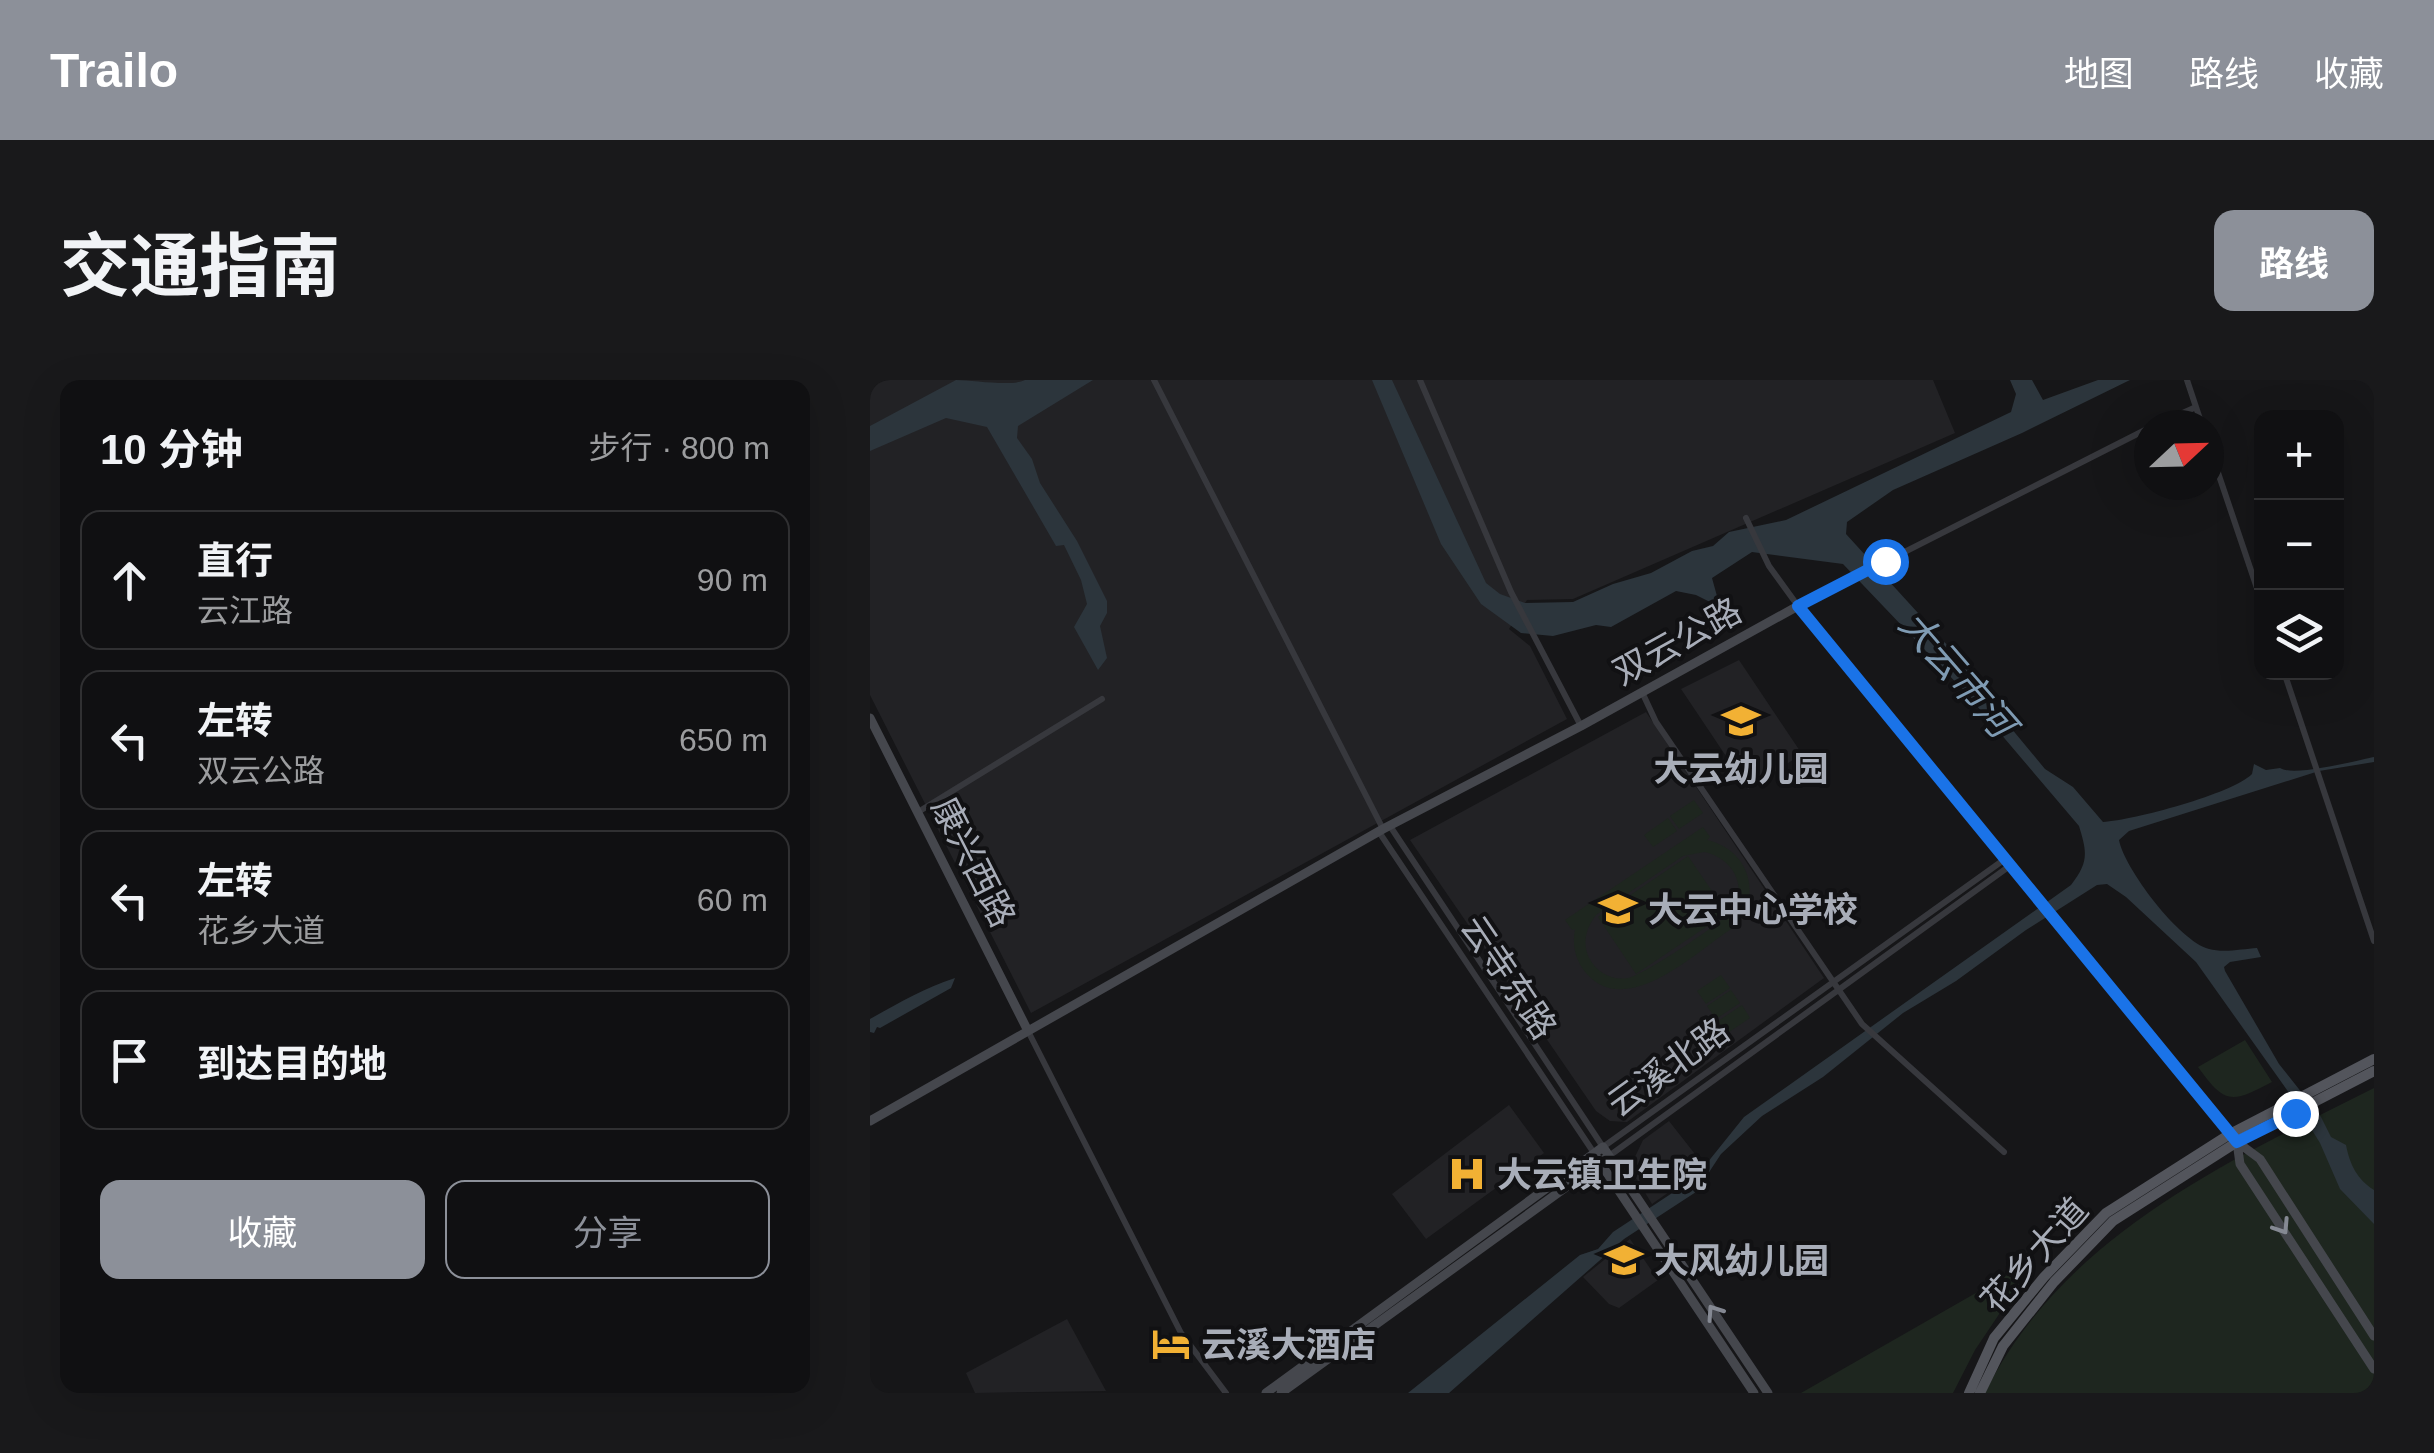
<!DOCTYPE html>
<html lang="zh">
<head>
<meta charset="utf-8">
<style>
  :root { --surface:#101012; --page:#19191b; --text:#f1f3f6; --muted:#9c9d9f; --line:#303032; --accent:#8c9099 }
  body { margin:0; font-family:Helvetica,"Noto Sans SC",sans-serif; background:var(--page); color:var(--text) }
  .controls { position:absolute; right:30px; top:30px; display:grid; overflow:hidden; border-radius:20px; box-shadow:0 10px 40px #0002 }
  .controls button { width:90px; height:90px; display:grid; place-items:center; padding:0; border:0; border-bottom:2px solid var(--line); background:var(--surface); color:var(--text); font:50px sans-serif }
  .compass { position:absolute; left:1264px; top:30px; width:90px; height:90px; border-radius:50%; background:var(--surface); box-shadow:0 10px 40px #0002; rotate:68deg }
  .stop { position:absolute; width:30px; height:30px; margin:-22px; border:8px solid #1a73e8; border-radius:50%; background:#fff }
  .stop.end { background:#1a73e8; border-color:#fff; box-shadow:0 2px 10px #0008 }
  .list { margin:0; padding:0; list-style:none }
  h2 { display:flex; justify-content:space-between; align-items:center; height:130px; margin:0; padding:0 40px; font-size:42px }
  h2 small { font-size:32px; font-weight:400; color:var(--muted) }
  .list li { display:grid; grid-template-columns:65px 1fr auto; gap:30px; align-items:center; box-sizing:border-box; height:140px; margin:0 20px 20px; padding:0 20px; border:2px solid var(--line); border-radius:20px }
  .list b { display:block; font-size:38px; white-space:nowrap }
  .list p { margin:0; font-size:32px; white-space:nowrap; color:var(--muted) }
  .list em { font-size:32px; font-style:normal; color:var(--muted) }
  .actions { display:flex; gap:20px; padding:30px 40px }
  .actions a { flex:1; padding:22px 0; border:2px solid var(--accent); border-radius:20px; text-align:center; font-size:35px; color:var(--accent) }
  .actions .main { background:var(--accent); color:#fff }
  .icon { flex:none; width:55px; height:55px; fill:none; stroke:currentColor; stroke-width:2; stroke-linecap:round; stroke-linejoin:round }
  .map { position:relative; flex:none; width:1504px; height:1013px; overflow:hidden; border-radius:20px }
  header { display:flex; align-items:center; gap:60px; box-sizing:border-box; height:140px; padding:0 50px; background:var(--accent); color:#fff }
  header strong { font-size:48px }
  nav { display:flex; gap:55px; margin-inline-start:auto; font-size:35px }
  .intro { display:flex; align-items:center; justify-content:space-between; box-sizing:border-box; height:240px; padding:0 60px }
  h1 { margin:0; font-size:70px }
  .button { padding:25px 45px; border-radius:20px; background:var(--accent); color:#fff; font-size:35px; font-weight:700 }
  main { display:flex; gap:60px; padding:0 60px }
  aside { flex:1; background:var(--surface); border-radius:20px; box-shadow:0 10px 40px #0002 }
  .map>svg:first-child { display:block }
  .built { fill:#222225 }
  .green { fill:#1e261f; fill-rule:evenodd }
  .water { fill:#2c353c }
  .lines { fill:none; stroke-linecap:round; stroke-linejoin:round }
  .street { stroke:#37383d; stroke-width:6 }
  .secondary { stroke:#45474d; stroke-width:9 }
  .primary { stroke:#53555c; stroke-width:10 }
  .oneway { stroke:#858993 }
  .route { stroke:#1a73e8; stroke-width:12 }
  .labels { text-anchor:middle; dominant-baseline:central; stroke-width:8; stroke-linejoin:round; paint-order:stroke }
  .street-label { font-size:35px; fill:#a8adb8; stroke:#111113 }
  .poi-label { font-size:35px; font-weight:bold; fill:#a8adb8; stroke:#111113; text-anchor:start }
  .water-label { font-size:38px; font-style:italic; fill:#7f9bb3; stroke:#111113 }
</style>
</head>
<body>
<header>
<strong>Trailo</strong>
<nav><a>地图</a><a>路线</a><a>收藏</a></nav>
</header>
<div class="intro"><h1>交通指南</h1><a class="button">路线</a></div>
<main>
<aside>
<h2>10 分钟<small>步行 · 800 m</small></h2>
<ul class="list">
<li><svg class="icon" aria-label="ahead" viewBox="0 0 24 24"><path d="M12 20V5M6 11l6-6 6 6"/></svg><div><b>直行</b><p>云江路</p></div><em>90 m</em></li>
<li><svg class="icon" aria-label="left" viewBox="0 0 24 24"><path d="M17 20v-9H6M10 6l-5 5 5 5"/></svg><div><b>左转</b><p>双云公路</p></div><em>650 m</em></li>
<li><svg class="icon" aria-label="left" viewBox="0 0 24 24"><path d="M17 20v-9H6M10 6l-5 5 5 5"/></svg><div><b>左转</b><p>花乡大道</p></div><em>60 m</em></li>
<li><svg class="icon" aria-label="arrive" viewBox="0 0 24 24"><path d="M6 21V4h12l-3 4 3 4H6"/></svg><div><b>到达目的地</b></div></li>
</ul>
<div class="actions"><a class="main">收藏</a><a>分享</a></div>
</aside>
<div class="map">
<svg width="1504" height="1013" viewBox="0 0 1504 1013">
  <rect width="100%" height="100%" fill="#161618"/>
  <path class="built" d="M 0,0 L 1063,0 L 1085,53 L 703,219 L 657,220 L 639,249 L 660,266 L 697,339 L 161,633 L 0,315 Z
    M 869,280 L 932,374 L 878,409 L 811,309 Z
    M 776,332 L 954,598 L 757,742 L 740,741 L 726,731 L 540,460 Z
    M 639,725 L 674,773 L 556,859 L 522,814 Z
    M 799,741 L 832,783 L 823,795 L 782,824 L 766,798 L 763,781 L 773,760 Z
    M 760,859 L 788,900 L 749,928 L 739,924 L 713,897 Z
    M 197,939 L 236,1011 L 105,1013 L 96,993 Z"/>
  <path class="green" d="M 824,420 L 833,433 L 809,449 L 800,436 Z
    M 798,438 L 807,451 L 783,467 L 774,455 Z
    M 833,447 L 840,457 L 837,460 C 881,470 894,519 861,549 C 825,573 756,640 716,593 C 705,580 702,565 705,549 L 702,550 L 695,540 ZM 834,472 C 861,477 879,505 862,530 C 854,542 772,596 758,598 C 743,601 727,593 719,578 C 712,563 716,548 726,535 L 813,476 Z
    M 818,476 L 857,533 L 766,594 L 728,537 Z
    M 851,595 L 860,608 L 836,624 L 827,611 Z
    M 861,610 L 870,623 L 846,639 L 837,626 Z
    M 872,625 L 880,638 L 856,654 L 848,641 Z
    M 1375,660 L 1402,702 C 1362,723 1355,725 1328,687 Z
    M 1504,708 L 1504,1013 L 1115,1013 C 1194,855 1355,783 1504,708 Z
    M 1146,890 L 1152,900 L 1105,970 L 1083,1013 L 931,1013 Z"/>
  <path class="water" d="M 86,0 C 103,0 142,7 155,0 L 223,0 L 148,46 L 147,58 L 162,79 L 170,103 L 207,161 L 237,221 L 237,233 L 230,246 L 237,278 L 228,290 L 204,247 L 217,224 L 211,200 L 194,165 L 186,166 L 117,47 L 76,38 L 0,71 L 0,46 Z
    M 502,0 L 522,0 L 616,203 L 630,214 L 655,223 L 703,222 L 743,204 L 781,193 L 822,171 L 843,166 L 859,152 L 916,140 L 1141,32 L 1146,14 L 1140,0 L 1162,0 L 1173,20 L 1228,0 L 1260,0 L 1152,53 L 1023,110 L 977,142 L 976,154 L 1110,301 L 1109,305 L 1121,313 L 1141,348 L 1175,389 L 1203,407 L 1233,442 C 1264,440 1362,414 1382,394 L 1384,384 L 1396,390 L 1410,388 C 1423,397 1485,381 1504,377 L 1504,382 L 1449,391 L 1259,451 L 1249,460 C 1254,488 1309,561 1339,569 C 1353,573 1373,569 1387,568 L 1391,577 L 1360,582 L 1354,587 L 1355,591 L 1409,684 L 1451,737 L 1461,757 L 1476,765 C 1480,785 1487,799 1504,810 L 1504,844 L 1470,809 L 1450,763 L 1417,710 L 1326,582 L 1256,517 L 1237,504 L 1227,505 L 1156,550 L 1086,601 L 1033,633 L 953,697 L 892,736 L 851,774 L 826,812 L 754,859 L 579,1013 L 538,1013 L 710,875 L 728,869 L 743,852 L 825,798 L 874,737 L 1201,505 C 1219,482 1217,472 1209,446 L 1096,313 L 973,184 L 882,172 L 842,198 L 850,227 L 826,215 L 806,211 L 741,247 L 726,245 L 683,256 L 651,253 L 611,224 L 571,164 Z
    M 85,598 L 81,608 L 10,648 L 7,647 L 4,653 L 0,652 L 0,639 C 32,621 53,609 85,598 Z"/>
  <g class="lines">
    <path class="street" d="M 284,0 L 513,449
      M 550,0 L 641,212 L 711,346
      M 1317,0 L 1332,45
      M 1286,45 L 1326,27
      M 1339,66 L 1392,223
      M 876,138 L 899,186 L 928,226 L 1279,48
      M 1414,292 L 1504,561
      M 772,312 L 786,342 L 992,644 L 1134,772
      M 48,432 L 232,319
      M 520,446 L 733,767 L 1135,479
      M 509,452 L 724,773
      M 158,651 L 311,953 L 356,1013
      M 739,776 L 1141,485"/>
    <path class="secondary" d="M 0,338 L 158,651
      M 0,741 L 513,449 L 711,346 L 928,226 L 1367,762 L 1390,779 L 1504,956
      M 1367,762 L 1370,784 L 1504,989
      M 727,778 L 884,1013
      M 396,1013 L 733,767 L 898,1013
      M 411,1013 L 739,776"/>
    <path class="primary" d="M 1099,1013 L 1124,958 L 1174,897 L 1236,833 L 1360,754 L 1504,679
      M 1110,1013 L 1133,966 L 1184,902 L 1243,841 L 1367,762 L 1504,691"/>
  </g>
  <defs><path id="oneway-chevron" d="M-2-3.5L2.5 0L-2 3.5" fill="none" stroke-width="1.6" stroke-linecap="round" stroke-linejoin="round" transform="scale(2.5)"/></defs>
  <g class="oneway">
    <use href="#oneway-chevron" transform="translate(1412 847) rotate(57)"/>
    <use href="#oneway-chevron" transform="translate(844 932) rotate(-124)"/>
  </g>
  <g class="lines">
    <path class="route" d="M 1015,181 L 928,226 L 1367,762 L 1425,733"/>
  </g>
  <defs>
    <g id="school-bare" transform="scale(3)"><path d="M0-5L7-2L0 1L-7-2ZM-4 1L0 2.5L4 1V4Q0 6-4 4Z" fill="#f2b134" stroke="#111113" stroke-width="2.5" paint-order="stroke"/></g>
    <g id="hospital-bare" transform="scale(3)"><path d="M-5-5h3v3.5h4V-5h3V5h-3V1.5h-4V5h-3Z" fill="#f2b134" stroke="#111113" stroke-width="2.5" paint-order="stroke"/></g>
    <g id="hotel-bare" transform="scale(3)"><path d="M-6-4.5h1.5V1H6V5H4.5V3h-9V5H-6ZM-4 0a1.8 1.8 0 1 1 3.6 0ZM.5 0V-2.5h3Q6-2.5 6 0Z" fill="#f2b134" stroke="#111113" stroke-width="2.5" paint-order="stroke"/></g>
  </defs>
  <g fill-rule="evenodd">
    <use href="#school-bare" x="871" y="341"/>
    <use href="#school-bare" x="748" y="529"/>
    <use href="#hospital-bare" x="597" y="794"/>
    <use href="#school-bare" x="754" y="880"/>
    <use href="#hotel-bare" x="301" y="964"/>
  </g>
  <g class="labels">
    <g class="street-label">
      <text transform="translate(807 261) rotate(-29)">双云公路</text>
      <text transform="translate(104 482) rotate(63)">康兴西路</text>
      <text transform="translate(639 597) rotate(56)">云寺东路</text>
      <text transform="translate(798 687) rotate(-36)">云溪北路</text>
      <text transform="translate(1164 875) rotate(-48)">花乡大道</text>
    </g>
    <g class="poi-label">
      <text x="871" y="388" text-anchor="middle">大云幼儿园</text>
      <text x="778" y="529">大云中心学校</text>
      <text x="627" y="794">大云镇卫生院</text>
      <text x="784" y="880">大风幼儿园</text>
      <text x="331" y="964">云溪大酒店</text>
    </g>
    <g class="water-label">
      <text transform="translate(1087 294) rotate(49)">大云市河</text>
    </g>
  </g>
</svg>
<div class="controls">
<button>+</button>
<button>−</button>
<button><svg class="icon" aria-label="layers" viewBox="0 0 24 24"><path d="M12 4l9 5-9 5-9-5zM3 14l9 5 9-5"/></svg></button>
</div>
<svg class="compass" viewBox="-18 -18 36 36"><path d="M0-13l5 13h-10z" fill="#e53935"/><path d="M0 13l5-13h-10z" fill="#9c9d9f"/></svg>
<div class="stop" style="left:1015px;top:181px"></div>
<div class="stop end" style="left:1425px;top:733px"></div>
</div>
</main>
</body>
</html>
